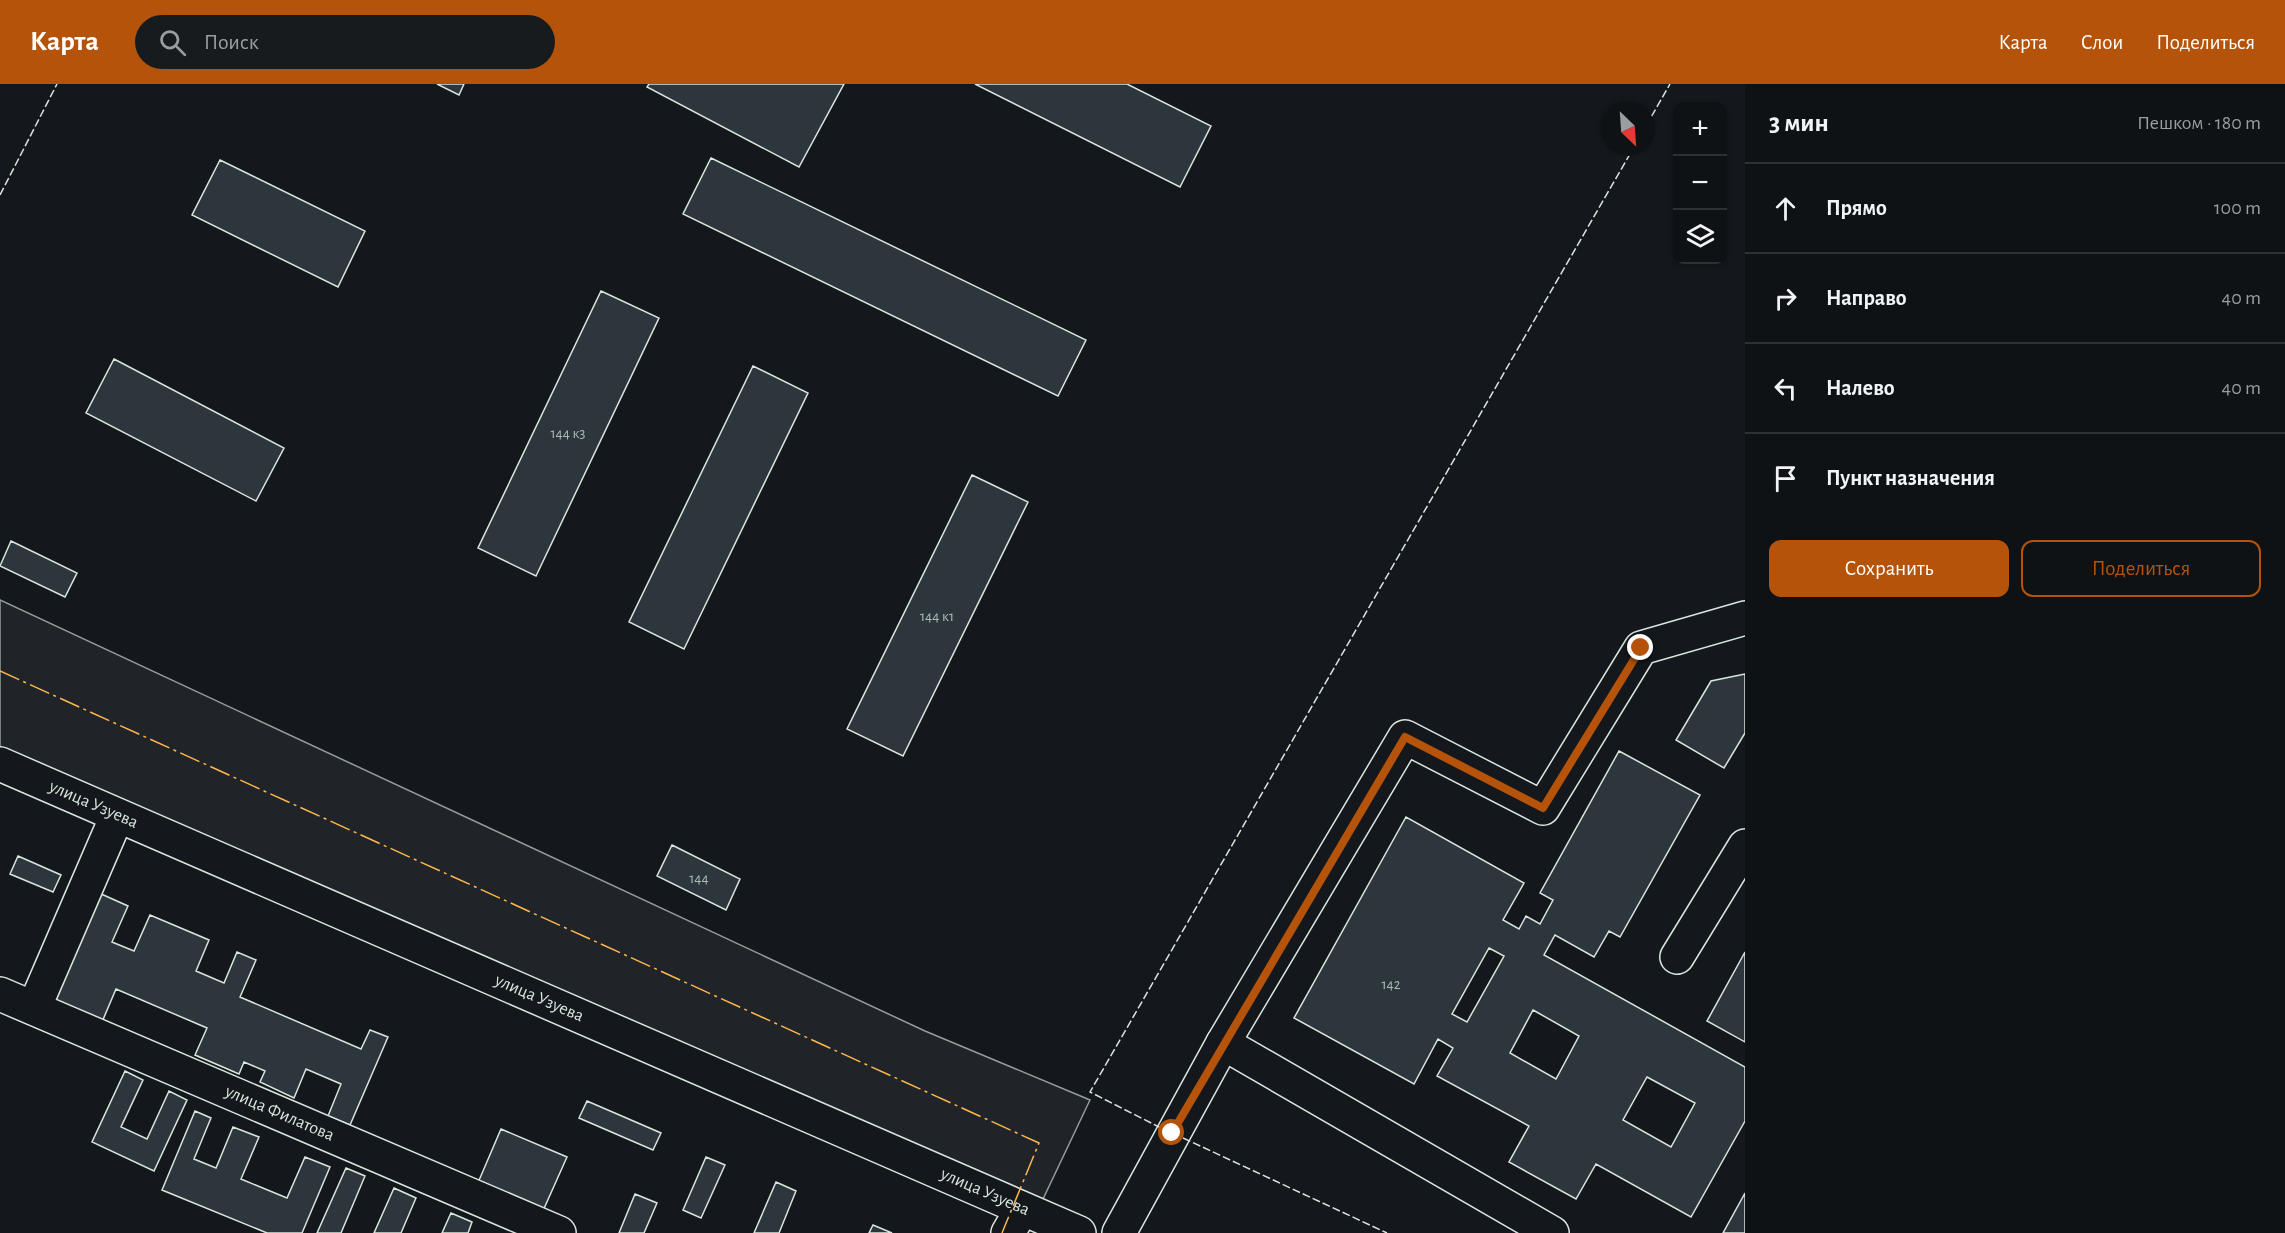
<!DOCTYPE html>
<html lang="ru">
<head>
<meta charset="utf-8">
<style>
  :root { --surface:#0f1215; --page:#181b1e; --text:#f1f3f6; --muted:#9b9ea0; --line:#2f3234; --accent:#b45309 }
  body { margin:0; font-family:"Alegreya Sans",sans-serif; background:var(--page); color:var(--text) }
  .controls { position:absolute; right:18px; top:18px; display:grid; overflow:hidden; border-radius:12px; box-shadow:0 2px 4px #0004 }
  .controls button { width:54px; height:54px; display:grid; place-items:center; padding:0; border:0; border-bottom:2px solid var(--line); background:var(--surface); color:var(--text); font:30px sans-serif }
  .compass { position:absolute; left:1601px; top:18px; width:54px; height:54px; border-radius:50%; background:var(--surface); box-shadow:0 2px 4px #0004; rotate:155deg }
  .stop { position:absolute; width:18px; height:18px; margin:-14px; border:4px solid #b45309; border-radius:50%; background:#fff }
  .stop.end { background:#b45309; border-color:#fff; box-shadow:0 2px 6px #0008 }
  .list { margin:0; padding:0; list-style:none }
  h2 { display:flex; justify-content:space-between; align-items:center; height:78px; margin:0; padding:0 24px; font-size:26px }
  h2 small { font-size:20px; font-weight:400; color:var(--muted) }
  .list li { display:grid; grid-template-columns:39px 1fr auto; gap:18px; align-items:center; box-sizing:border-box; height:90px; padding:0 24px; border-top:2px solid var(--line) }
  .list b { display:block; font-size:22px; white-space:nowrap }
  .list em { font-size:20px; font-style:normal; color:var(--muted) }
  .actions { display:flex; gap:12px; padding:18px 24px }
  .actions a { flex:1; padding:14px 0; border:2px solid var(--accent); border-radius:12px; text-align:center; font-size:21px; color:var(--accent) }
  .actions .main { background:var(--accent); color:#fff }
  .icon { flex:none; width:33px; height:33px; fill:none; stroke:currentColor; stroke-width:2; stroke-linecap:round; stroke-linejoin:round }
  .map { position:relative; flex:none; width:1745px; height:1149px; overflow:hidden }
  header { display:flex; align-items:center; gap:36px; box-sizing:border-box; height:84px; padding:0 30px; background:var(--accent); color:#fff }
  header strong { font-size:28px }
  nav { display:flex; gap:33px; margin-inline-start:auto; font-size:21px }
  .search { width:420px; height:54px; background:var(--page); display:flex; align-items:center; gap:15px; box-sizing:border-box; padding:0 21px; border-radius:33px; color:var(--muted); font-size:22px }
  main { display:flex }
  aside { flex:1; background:var(--surface) }
  .map>svg:first-child { display:block }
  .green { fill:#202428; stroke:#939e99; stroke-width:1.5 }
  .building { fill:#2c363c; stroke:#d8e6dc; stroke-width:1.5; fill-rule:evenodd }
  .lines { fill:none; stroke-linecap:round; stroke-linejoin:round }
  .minor-casing { stroke:#d8e6dc; stroke-width:36 }
  .major-casing { stroke:#d8e6dc; stroke-width:36 }
  .minor { stroke:#14181c; stroke-width:33 }
  .major { stroke:#14181c; stroke-width:33 }
  .fence { stroke:#d8e6dc; stroke-width:1.5; stroke-dasharray:8 3; stroke-linecap:butt }
  .power { stroke:#ffb74d; stroke-width:1.5; stroke-dasharray:21 4.5 3 4.5; stroke-linecap:butt }
  .route { stroke:#b45309; stroke-width:8 }
  .labels { text-anchor:middle; dominant-baseline:central; stroke-width:4.5; stroke-linejoin:round; paint-order:stroke }
  .number-label { font-size:15px; fill:#adbab4 }
  .street-label { font-size:18px; fill:#d8e6dc; stroke:#14181c }
</style>
</head>
<body>
<header>
<strong>Карта</strong>
<div class="search"><svg class="icon" aria-label="search" viewBox="0 0 24 24"><circle cx="10" cy="10" r="6"/><path d="M15 15l6 6"/></svg>Поиск</div>
<nav><a>Карта</a><a>Слои</a><a>Поделиться</a></nav>
</header>
<main>
<div class="map">
<svg width="1745" height="1149" viewBox="0 0 1745 1149">
  <rect width="100%" height="100%" fill="#14181c"/>
  <path class="green" d="M 0,516 L 925,947 L 1090,1016 L 1043,1115 L 0,665 Z"/>
  <path class="building" d="M 437,0 L 464,0 L 459,11 Z
    M 649,0 L 844,0 L 799,83 L 647,3 Z
    M 975,0 L 1127,0 L 1211,42 L 1180,103 Z
    M 711,74 L 1086,256 L 1058,312 L 683,130 Z
    M 220,76 L 365,147 L 338,203 L 192,131 Z
    M 601,207 L 659,234 L 536,492 L 478,464 Z
    M 114,275 L 284,364 L 256,417 L 86,329 Z
    M 753,282 L 808,309 L 684,565 L 629,538 Z
    M 972,391 L 1028,418 L 903,672 L 847,645 Z
    M 11,457 L 77,489 L 65,513 L 0,482 Z
    M 1745,590 L 1745,649 L 1724,684 L 1676,656 L 1711,597 Z
    M 1619,667 L 1700,711 L 1620,853 L 1609,847 L 1594,873 L 1555,851 L 1544,871 L 1745,983 L 1745,1037 L 1691,1133 L 1596,1080 L 1576,1115 L 1509,1078 L 1529,1042 L 1437,992 L 1453,964 L 1438,955 L 1414,1000 L 1294,934 L 1406,733 L 1524,799 L 1503,836 L 1519,845 L 1526,832 L 1540,840 L 1553,816 L 1540,809 ZM 1489,864 L 1504,872 L 1467,938 L 1452,930 ZM 1533,926 L 1579,952 L 1556,995 L 1510,969 ZM 1647,993 L 1695,1019 L 1671,1063 L 1623,1036 Z
    M 672,761 L 740,795 L 726,826 L 657,792 Z
    M 18,772 L 61,791 L 53,808 L 10,790 Z
    M 99,809 L 128,822 L 112,858 L 134,867 L 150,831 L 209,856 L 196,887 L 224,899 L 237,868 L 256,876 L 240,913 L 361,965 L 370,946 L 388,953 L 350,1041 L 328,1032 L 341,1000 L 306,985 L 294,1014 L 260,998 L 265,987 L 244,978 L 239,990 L 195,971 L 207,944 L 116,905 L 102,938 L 53,917 Z
    M 1745,868 L 1745,958 L 1707,937 Z
    M 125,987 L 143,996 L 121,1043 L 147,1055 L 169,1007 L 187,1016 L 154,1087 L 92,1058 Z
    M 587,1017 L 661,1049 L 653,1066 L 579,1034 Z
    M 195,1027 L 211,1034 L 194,1075 L 216,1084 L 233,1043 L 259,1053 L 241,1095 L 287,1114 L 305,1073 L 330,1083 L 302,1149 L 267,1149 L 162,1106 Z
    M 501,1045 L 567,1073 L 542,1129 L 477,1101 Z
    M 706,1073 L 725,1081 L 701,1134 L 683,1126 Z
    M 346,1084 L 365,1092 L 341,1149 L 317,1149 Z
    M 776,1098 L 796,1107 L 779,1149 L 754,1149 Z
    M 394,1104 L 416,1114 L 401,1149 L 374,1149 Z
    M 1745,1109 L 1745,1149 L 1723,1149 Z
    M 635,1110 L 657,1119 L 644,1149 L 619,1149 Z
    M 451,1129 L 472,1138 L 468,1149 L 442,1149 Z
    M 873,1141 L 892,1149 L 869,1149 Z"/>
  <g class="lines">
    <g class="minor-casing">
      <g id="minor">
        <path d="M 1677,873 L 1745,762"/>
        <path id="s1" d="M 0,910 L 559,1149"/>
        <path d="M 34,924 L 117,732"/>
        <path d="M 1008,1149 L 1022,1125"/>
        <path d="M 1119,1149 L 1223,959"/>
        <path d="M 1552,1149 L 1223,959 L 1405,653 L 1543,724 L 1641,564 L 1745,534"/>
      </g>
    </g>
    <g class="major-casing">
      <g id="major">
        <path id="s2" d="M 0,680 L 1079,1149"/>
      </g>
    </g>
    <use href="#minor" class="minor"/>
    <use href="#major" class="major"/>
    <path class="fence" d="M 1646,42 L 1670,0
      M 0,111 L 57,0
      M 1161,1044 L 1090,1008 L 1634,63
      M 1183,1054 L 1387,1149"/>
    <path class="power" d="M 0,587 L 1039,1059 L 1002,1149"/>
  </g>
  <g class="lines">
    <path class="route" d="M 1172,1049 L 1405,653 L 1543,724 L 1641,564"/>
  </g>
  <g class="labels">
    <g class="number-label">
      <text x="568" y="349">144 к3</text>
      <text x="937" y="532">144 к1</text>
      <text x="699" y="794">144</text>
      <text x="1391" y="900">142</text>
    </g>
    <g class="street-label">
      <text stroke="none"><textPath href="#s2" startOffset="102">улица Узуева</textPath></text>
      <text stroke="none"><textPath href="#s2" startOffset="588">улица Узуева</textPath></text>
      <text stroke="none"><textPath href="#s1" startOffset="304">улица Филатова</textPath></text>
      <text stroke="none"><textPath href="#s2" startOffset="1074">улица Узуева</textPath></text>
    </g>
  </g>
</svg>
<div class="controls">
<button>+</button>
<button>−</button>
<button><svg class="icon" aria-label="layers" viewBox="0 0 24 24"><path d="M12 4l9 5-9 5-9-5zM3 14l9 5 9-5"/></svg></button>
</div>
<svg class="compass" viewBox="-18 -18 36 36"><path d="M0-13l5 13h-10z" fill="#e53935"/><path d="M0 13l5-13h-10z" fill="#9b9ea0"/></svg>
<div class="stop" style="left:1172px;top:1049px"></div>
<div class="stop end" style="left:1641px;top:564px"></div>
</div>
<aside>
<h2>3 мин<small>Пешком · 180 m</small></h2>
<ul class="list">
<li><svg class="icon" aria-label="ahead" viewBox="0 0 24 24"><path d="M12 20V5M6 11l6-6 6 6"/></svg><div><b>Прямо</b></div><em>100 m</em></li>
<li><svg class="icon" aria-label="right" viewBox="0 0 24 24"><path d="M7 20v-9h11M14 6l5 5-5 5"/></svg><div><b>Направо</b></div><em>40 m</em></li>
<li><svg class="icon" aria-label="left" viewBox="0 0 24 24"><path d="M17 20v-9H6M10 6l-5 5 5 5"/></svg><div><b>Налево</b></div><em>40 m</em></li>
<li><svg class="icon" aria-label="arrive" viewBox="0 0 24 24"><path d="M6 21V4h12l-3 4 3 4H6"/></svg><div><b>Пункт назначения</b></div></li>
</ul>
<div class="actions"><a class="main">Сохранить</a><a>Поделиться</a></div>
</aside>
</main>
</body>
</html>
